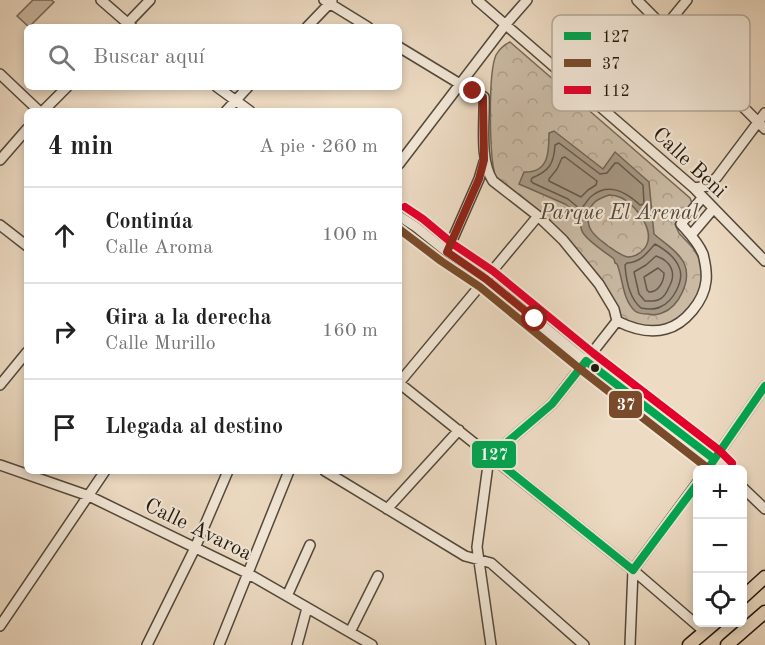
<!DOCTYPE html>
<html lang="es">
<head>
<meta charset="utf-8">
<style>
  :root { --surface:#fff; --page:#f6f6f6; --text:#222; --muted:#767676; --line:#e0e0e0 }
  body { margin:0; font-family:"Old Standard TT",serif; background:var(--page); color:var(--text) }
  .controls { position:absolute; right:18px; bottom:18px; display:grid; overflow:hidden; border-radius:9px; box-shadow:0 3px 9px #0003 }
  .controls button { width:54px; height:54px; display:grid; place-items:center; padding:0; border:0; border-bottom:2px solid var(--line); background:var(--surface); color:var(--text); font:30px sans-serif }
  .stop { position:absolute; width:18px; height:18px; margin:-14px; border:4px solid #8f2418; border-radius:50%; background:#fff }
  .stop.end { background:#8f2418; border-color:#fff; box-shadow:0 2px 6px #0008 }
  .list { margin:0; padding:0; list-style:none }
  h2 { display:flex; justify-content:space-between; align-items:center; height:78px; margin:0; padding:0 24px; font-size:26px }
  h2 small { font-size:20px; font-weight:400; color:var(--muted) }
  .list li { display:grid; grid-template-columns:39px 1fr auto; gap:18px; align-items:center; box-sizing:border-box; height:96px; padding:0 24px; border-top:2px solid var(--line) }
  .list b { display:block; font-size:22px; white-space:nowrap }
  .list p { margin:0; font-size:20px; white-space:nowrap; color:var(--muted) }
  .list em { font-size:20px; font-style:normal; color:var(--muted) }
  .icon { flex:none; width:33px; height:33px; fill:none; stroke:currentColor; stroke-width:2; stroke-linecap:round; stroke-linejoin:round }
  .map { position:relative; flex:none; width:765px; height:645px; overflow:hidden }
  .search { position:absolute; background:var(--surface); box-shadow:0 3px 9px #0003; left:24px; top:24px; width:378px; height:66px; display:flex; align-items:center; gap:15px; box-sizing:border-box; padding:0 21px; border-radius:9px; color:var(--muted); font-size:22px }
  .panel { position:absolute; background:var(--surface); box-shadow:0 3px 9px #0003; left:24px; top:108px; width:378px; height:366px; border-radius:9px }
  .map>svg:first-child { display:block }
  .forest { fill:url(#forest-crowns); stroke:#746859; stroke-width:1.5 }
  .pitch { fill:#cabaa4; stroke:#746859; stroke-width:1.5 }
  .water { fill:#a79885; stroke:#716455; stroke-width:1.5; fill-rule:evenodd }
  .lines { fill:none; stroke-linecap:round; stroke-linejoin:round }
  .shore { stroke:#63584a; stroke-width:1.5 }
  .minor-casing { stroke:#52483b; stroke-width:12 }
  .major-casing { stroke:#1f170e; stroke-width:15 }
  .minor { stroke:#f3e8d8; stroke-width:9 }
  .major { stroke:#eddbc3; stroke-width:12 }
  .bus-1-casing { stroke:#f3e8d8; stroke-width:12 }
  .bus-2-casing { stroke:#f3e8d8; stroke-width:12 }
  .bus-3-casing { stroke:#f3e8d8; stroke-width:12 }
  .bus-1 { stroke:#00a651; stroke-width:8 }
  .bus-2 { stroke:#7a4b2a; stroke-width:8 }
  .bus-3 { stroke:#e4002b; stroke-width:8 }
  .route { stroke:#8f2418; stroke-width:8 }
  .bus-dot { fill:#1f170e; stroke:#f3e8d8; stroke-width:2 }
  .labels { text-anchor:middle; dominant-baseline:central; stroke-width:4.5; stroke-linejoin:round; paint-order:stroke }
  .street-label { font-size:21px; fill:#1f170e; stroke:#f3e8d8 }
  .park-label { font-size:21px; font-style:italic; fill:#52483b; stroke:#f3e8d8 }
  .key { fill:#f3e8d8; stroke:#b3a99b; stroke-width:1.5 }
  .key-label { font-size:16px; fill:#1f170e }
  .line-badge { stroke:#f3e8d8; stroke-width:2 }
  .badge-label { font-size:16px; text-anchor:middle; font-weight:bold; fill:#fff }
</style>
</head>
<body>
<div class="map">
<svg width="765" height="645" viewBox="0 0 765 645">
  <defs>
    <pattern id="forest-crowns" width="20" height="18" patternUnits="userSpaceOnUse" patternTransform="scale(1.5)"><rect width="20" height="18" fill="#cabaa4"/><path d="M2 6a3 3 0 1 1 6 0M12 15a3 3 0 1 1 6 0" fill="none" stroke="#ad9f8c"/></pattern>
  </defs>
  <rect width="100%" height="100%" fill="#eddbc3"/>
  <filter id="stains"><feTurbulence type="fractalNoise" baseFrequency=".00333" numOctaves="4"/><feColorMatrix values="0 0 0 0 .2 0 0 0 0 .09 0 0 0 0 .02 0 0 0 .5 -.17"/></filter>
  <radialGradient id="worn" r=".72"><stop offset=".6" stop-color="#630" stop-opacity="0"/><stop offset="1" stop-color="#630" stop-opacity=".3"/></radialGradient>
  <path class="forest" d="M 510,42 L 690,198 L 692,203 L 675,224 L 679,233 L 693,248 L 702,263 L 704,278 L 695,300 L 679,319 L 669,325 L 654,328 L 625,322 L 618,313 L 612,297 L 603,283 L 496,178 C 489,160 488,73 496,55 C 500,48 504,45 510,42 Z"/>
  <path class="pitch" d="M 33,0 L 51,0 L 54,2 L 29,27 L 17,16 Z"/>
  <path class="water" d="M 554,131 L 603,169 L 615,152 L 649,182 L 654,234 C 664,243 678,251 684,263 C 692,280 679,307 662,313 C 657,315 652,315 648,314 C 643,314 639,314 635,311 C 622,299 623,278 617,264 L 615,263 L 614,259 C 604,251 591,244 583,233 C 580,229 581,224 579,219 C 576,213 571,208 565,204 L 519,184 L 524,172 C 549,173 549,152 549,133 ZM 609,195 C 614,195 618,196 622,198 C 638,207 660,236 641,252 C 637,255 633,257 628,257 C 621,256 614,250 608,246 C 602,241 595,237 591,230 C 588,226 588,221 588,216 C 590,203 597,199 609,195 Z"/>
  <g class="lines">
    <path class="shore" d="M 559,143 L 600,174 L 607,173 L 615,163 L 618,163 L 643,185 L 644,204 L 640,205 C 627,193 610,182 593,195 C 587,199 585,206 580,209 L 568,199 L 533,183 L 531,181 L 532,178 C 549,171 554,164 555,145 Z
      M 565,157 L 597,181 L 596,185 L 588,190 L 581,197 L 549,181 L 549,179 L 557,169 L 562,158 Z
      M 655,244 C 664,249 675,257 679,267 C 685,280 673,302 660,307 C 655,310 647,309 641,308 C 629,298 626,280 625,265 L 627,263 C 641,262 646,254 655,244 Z
      M 656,256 C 671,261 677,273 669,287 C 667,292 664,297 660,299 C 655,302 650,301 645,301 L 639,294 L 634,272 L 646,265 Z
      M 658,268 L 664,273 C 664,281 659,292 649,292 L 647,290 L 644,277 Z"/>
    <g class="minor-casing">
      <path id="minor" d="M 101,0 L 132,27
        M 324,0 L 368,27
        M 477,0 L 694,188 L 765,261
        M 637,0 L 765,129
        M 125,26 L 150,0
        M 307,27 L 332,1
        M 399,47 L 460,84 L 484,97 C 485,122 479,160 493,181 L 538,216 L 563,240 L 599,284 L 614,309 L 617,321
        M 0,74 L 39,111
        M 217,87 L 250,111
        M 604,110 L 611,93 L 687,0
        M 43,111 L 67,87
        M 226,111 L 248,87
        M 0,160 L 27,129
        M 399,164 L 506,24 L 527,0
        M 694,188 L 708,186 L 717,177 L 765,113
        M 399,216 L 416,227 L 447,252 L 486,279 L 586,361 L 714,459 L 725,470
        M 538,216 L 399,383 L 633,570 L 705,632
        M 0,225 L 27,246
        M 691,235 L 713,209
        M 447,252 L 479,179 L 484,162
        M 617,321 C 633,329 649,334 666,329 C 685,324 704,301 706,281 C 707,273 705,262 703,254 C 698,242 689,233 681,224 L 702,198
        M 0,385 L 27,352
        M 0,465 L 89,496 L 247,573 L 372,645
        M 707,470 L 765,386
        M 325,471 L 465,556 L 491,563 L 584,645
        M 742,487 L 765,509
        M 387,509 L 459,430
        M 287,596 L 310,545
        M 0,626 L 105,471
        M 350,632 L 378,576
        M 147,645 L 195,548 L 228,471
        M 219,645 L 289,471
        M 297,645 L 307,608
        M 491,645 L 477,547 L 488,465 L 498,450 L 552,404 L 617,321
        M 630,645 L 633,570 L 698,482"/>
    </g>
    <g class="major-casing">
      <path id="major" d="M 742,598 L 765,577
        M 689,645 L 716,622
        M 727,645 L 765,612"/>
    </g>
    <use href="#minor" class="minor"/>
    <use href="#major" class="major"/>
    <g class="bus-1-casing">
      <path id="bus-1" d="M 707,470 L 765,386
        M 698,483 L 633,570 L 492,457 L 498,450 L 552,404 L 586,361 L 714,459"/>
    </g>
    <g class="bus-2-casing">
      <path id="bus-2" d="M 399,229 L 441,261 L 480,287 L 580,369 L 710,470"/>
    </g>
    <g class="bus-3-casing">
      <path id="bus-3" d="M 405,207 L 423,219 L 453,244 L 493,271 L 593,353 L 720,451 L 732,463"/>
    </g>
    <use href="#bus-1" class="bus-1"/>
    <use href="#bus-2" class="bus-2"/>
    <use href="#bus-3" class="bus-3"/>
  </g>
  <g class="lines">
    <path class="route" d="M 473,91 L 483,97 L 484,160 L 479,179 L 447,252 L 486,279 L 535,319"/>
  </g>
  <circle class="bus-dot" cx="595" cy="368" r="5"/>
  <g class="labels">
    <g class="street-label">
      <text transform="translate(689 163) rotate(43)">Calle Beni</text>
      <text transform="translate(198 530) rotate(26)">Calle Avaroa</text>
    </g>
    <g class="park-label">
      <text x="619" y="213">Parque El Arenal</text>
    </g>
  </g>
  <rect x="552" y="15" width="198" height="96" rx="9" class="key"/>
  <rect x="564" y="32" width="27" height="8" fill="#00a651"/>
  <rect x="564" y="59" width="27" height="8" fill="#7a4b2a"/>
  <rect x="564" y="86" width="27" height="8" fill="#e4002b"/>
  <g class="key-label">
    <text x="602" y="42">127</text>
    <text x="602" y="69">37</text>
    <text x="602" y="96">112</text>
  </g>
  <g class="line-badge">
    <rect x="608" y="390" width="35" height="29" rx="6" fill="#7a4b2a"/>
    <rect x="471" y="440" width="46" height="29" rx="6" fill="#00a651"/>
  </g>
  <g class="badge-label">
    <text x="626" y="410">37</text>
    <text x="494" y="460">127</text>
  </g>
  <rect width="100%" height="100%" filter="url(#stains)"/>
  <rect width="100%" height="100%" fill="url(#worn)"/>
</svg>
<div class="controls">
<button>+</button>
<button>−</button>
<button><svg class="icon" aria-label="locate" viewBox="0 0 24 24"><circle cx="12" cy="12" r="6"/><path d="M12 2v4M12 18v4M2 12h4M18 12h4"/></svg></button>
</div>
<div class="stop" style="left:535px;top:319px"></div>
<div class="stop end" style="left:473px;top:91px"></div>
<div class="search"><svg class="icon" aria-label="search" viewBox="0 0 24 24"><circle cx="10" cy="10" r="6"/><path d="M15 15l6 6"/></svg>Buscar aquí</div>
<section class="panel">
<h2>4 min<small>A pie · 260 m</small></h2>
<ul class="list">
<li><svg class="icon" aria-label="ahead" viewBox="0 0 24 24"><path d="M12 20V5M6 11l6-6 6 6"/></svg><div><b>Continúa</b><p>Calle Aroma</p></div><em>100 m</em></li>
<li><svg class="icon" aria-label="right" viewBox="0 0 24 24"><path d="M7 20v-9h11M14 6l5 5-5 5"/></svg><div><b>Gira a la derecha</b><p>Calle Murillo</p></div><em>160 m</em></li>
<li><svg class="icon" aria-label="arrive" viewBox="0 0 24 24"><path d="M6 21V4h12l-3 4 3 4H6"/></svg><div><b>Llegada al destino</b></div></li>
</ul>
</section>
</div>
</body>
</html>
